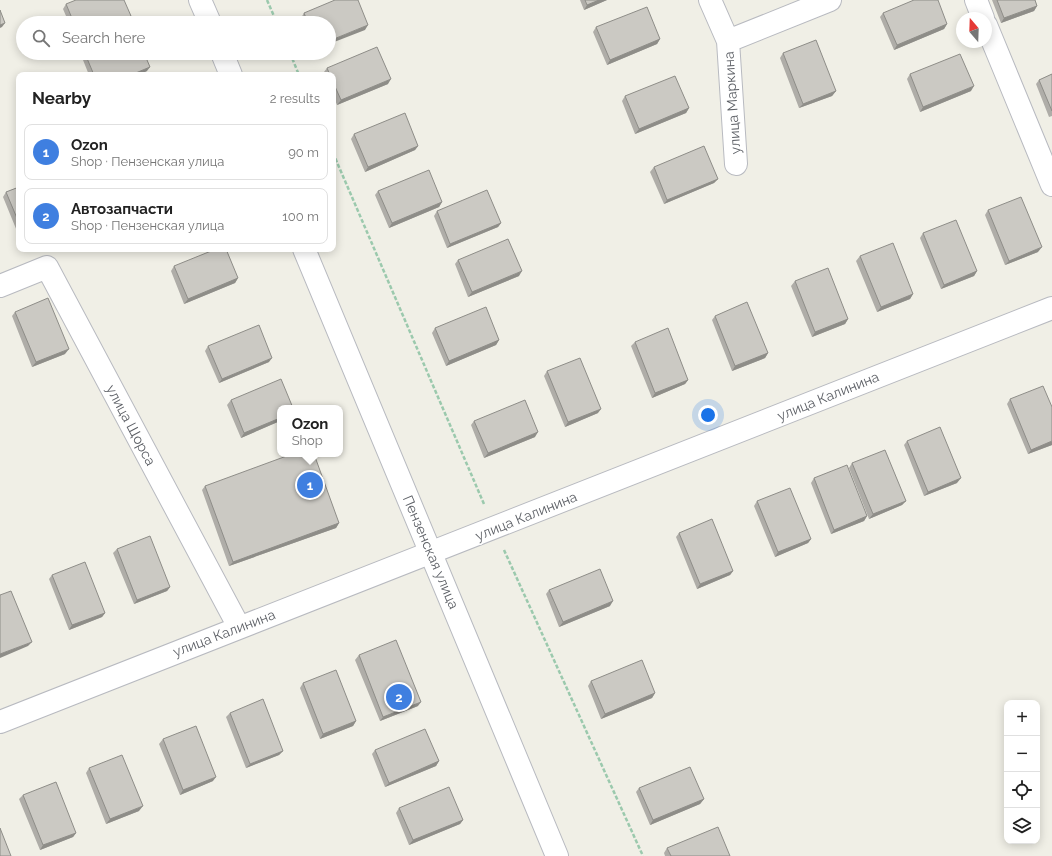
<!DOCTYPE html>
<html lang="en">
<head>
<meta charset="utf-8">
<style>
  :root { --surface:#fff; --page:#f6f6f6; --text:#222; --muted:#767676; --line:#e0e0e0; --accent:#0b8043 }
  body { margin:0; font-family:Raleway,sans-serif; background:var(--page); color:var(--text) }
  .controls { position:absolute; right:12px; bottom:12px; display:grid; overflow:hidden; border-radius:8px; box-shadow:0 2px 10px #0003 }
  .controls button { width:36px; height:36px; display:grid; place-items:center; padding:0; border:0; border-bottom:1px solid var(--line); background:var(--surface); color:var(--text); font:20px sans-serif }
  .compass { position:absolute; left:956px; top:12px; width:36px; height:36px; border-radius:50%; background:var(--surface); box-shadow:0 2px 10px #0003; rotate:341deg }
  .you { position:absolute; left:708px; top:415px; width:14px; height:14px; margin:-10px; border:3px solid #fff; border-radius:50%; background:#1a73e8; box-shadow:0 0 0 6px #1a73e833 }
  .badge { display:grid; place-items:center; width:26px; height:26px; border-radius:50%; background:var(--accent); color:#fff; font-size:13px; font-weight:700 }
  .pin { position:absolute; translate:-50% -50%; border:2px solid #fff; box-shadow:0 1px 4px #0006 }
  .popup { position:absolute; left:277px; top:405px; width:66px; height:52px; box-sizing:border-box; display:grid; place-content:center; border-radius:8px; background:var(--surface); filter:drop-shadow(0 1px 3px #0005); font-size:13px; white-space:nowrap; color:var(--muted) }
  .popup b { font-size:15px; color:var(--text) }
  .popup::after { content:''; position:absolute; left:50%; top:100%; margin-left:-8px; border:8px solid transparent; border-top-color:var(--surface) }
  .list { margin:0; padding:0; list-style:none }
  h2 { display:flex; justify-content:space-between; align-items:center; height:52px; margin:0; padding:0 16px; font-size:17px }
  h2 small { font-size:13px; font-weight:400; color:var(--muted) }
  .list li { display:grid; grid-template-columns:26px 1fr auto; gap:12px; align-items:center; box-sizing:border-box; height:56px; margin:0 8px 8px; padding:0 8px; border:1px solid var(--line); border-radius:8px }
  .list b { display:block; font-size:15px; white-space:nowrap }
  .list p { margin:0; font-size:13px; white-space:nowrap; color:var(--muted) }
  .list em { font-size:13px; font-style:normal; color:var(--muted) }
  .icon { flex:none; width:22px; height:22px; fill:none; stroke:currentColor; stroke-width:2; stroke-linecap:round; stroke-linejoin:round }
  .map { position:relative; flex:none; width:1052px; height:856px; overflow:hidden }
  .search { position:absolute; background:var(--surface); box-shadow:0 2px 10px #0003; left:16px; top:16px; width:320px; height:44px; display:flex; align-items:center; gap:10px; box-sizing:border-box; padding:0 14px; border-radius:22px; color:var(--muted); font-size:15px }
  .panel { position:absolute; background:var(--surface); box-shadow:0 2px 10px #0003; left:16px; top:72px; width:320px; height:180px; border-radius:8px }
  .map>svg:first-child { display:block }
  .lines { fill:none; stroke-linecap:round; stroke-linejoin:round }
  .minor-casing { stroke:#b8bac0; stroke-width:24 }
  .path { stroke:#9bc9ad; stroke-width:2.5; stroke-dasharray:4 2; stroke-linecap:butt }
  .minor { stroke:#fff; stroke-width:22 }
  .wall { fill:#afada8 }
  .shaded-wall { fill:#8e8d88 }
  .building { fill:#cbc9c3; stroke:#8e8d88 }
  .labels { text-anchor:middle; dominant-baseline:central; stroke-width:3.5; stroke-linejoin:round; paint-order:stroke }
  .street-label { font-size:14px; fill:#5d6066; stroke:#fff }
</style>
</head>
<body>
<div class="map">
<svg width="1052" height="856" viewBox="0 0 1052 856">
  <rect width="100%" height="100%" fill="#f0efe6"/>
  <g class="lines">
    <g class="minor-casing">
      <path id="minor" d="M 200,0 L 210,23
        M 710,0 L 728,41 L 736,164
        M 976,0 L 983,18
        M 986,25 L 1052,185
        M 728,41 L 830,0
        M 222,53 L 231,75
        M 304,249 L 557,856
        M 0,286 L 47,267 L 239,627
        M 0,722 L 1052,308"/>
    </g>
    <path class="path" d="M 267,0 L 277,23
      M 290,53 L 299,75
      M 333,153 L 484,504
      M 504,550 L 643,856"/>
    <use href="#minor" class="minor"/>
  </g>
  <path class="wall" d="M 580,0 L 607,0 L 584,10 Z
    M 992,0 L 1035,0 L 1037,6 L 1034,11 L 1001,23 Z
    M 66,4 L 127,20 L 121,23 L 69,23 L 63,9 Z
    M 304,13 L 365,30 L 329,23 L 303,23 L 301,18 Z
    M 883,13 L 947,24 L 944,29 L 894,50 L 880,17 Z
    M 596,27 L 660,39 L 657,44 L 607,65 L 593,32 Z
    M 783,53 L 836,91 L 832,96 L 799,108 L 780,58 Z
    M 86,56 L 147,71 L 138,75 L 89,75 L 83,60 Z
    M 327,68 L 388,84 L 337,105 L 333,95 L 333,75 L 325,75 L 324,72 Z
    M 910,74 L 971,91 L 920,112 L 907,79 Z
    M 1052,74 L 1052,116 L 1049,117 L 1036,84 L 1039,80 Z
    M 625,96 L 689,108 L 686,113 L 635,134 L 622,101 Z
    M 354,134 L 418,146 L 415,150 L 365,172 L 351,139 Z
    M 654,167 L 718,179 L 714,183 L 664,204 L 650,172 Z
    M 19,187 L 19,236 L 3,197 L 6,192 Z
    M 378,191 L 442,202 L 439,207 L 389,228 L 375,195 Z
    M 988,210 L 1038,252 L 1005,265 L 985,215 Z
    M 437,211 L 501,223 L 498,227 L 447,248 L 434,216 Z
    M 923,233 L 977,271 L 974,276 L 941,289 L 920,238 Z
    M 860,256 L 913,294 L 910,299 L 877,312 L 856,261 Z
    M 458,260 L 519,276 L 468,297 L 455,264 Z
    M 174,266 L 238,278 L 235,283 L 184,304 L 171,271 Z
    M 795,281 L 848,319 L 845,324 L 812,337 L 791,286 Z
    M 15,312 L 65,354 L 32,367 L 12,316 Z
    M 715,316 L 768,353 L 765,358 L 732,371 L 712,320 Z
    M 435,328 L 499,340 L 496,345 L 446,366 L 432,333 Z
    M 635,342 L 688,380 L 685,384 L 652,398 L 631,346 Z
    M 208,346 L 269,362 L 219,383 L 205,351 Z
    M 547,371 L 598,413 L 565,427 L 544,376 Z
    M 1010,399 L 1052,445 L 1028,454 L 1007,404 Z
    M 231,400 L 280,408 L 280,421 L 241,438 L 227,405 Z
    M 474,421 L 535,437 L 484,458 L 471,425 Z
    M 907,441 L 957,483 L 924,496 L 904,445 Z
    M 852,463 L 906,501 L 902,505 L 869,519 L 849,468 Z
    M 814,478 L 867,516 L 864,521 L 831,534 L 811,483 Z
    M 205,486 L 339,523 L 336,528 L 229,566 L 202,490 Z
    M 757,501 L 811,539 L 808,543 L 775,557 L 754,506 Z
    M 679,533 L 733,571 L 730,575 L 697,589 L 676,537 Z
    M 117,549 L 170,587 L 167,591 L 134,604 L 113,553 Z
    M 52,575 L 105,613 L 102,617 L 69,630 L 49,579 Z
    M 549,590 L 610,606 L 559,627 L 546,594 Z
    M 359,655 L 418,706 L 380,721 L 355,660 Z
    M 591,681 L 655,693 L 652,698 L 601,719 L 588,686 Z
    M 303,683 L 356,721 L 353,726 L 320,739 L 300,688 Z
    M 230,713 L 283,751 L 279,755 L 246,768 L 226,717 Z
    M 163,739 L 213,781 L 180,795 L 159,744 Z
    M 375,750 L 439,761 L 436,766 L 385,787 L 372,754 Z
    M 89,768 L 139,811 L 106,824 L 86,773 Z
    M 639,788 L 704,799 L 700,804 L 650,825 L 636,792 Z
    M 23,795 L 76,833 L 73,837 L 40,850 L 19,799 Z
    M 399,808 L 463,820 L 460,824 L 409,845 L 396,813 Z
    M 667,848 L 730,856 L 665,856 L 664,853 Z"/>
  <path class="shaded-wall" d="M 599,0 L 607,0 L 584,10 L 587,5 Z
    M 1037,6 L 1034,11 L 1001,23 L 1004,18 Z
    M 131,16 L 127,20 L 121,23 L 113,23 Z
    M 5,23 L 2,27 L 0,28 L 0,25 Z
    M 947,24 L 944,29 L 894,50 L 897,45 Z
    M 368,25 L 365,30 L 329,44 L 329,41 Z
    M 660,39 L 657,44 L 607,65 L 610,60 Z
    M 150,67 L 147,71 L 138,75 L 131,75 Z
    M 391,79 L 388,84 L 337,105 L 341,100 Z
    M 974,86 L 971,91 L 920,112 L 923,107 Z
    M 836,91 L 832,96 L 799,108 L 803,104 Z
    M 689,108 L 686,113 L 635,134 L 639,129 Z
    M 418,146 L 415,150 L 365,172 L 368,167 Z
    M 718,179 L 714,183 L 664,204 L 667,200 Z
    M 442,202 L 439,207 L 389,228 L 392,223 Z
    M 501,223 L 498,227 L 447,248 L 450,244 Z
    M 1042,247 L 1038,252 L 1005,265 L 1009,261 Z
    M 522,271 L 519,276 L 468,297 L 472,292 Z
    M 977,271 L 974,276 L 941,289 L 944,285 Z
    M 238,278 L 235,283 L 184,304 L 188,299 Z
    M 913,294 L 910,299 L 877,312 L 881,307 Z
    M 848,319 L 845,324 L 812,337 L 815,332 Z
    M 499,340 L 496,345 L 446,366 L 449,361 Z
    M 69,349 L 65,354 L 32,367 L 36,362 Z
    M 768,353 L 765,358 L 732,371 L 735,366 Z
    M 272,358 L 269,362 L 219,383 L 222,379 Z
    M 688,380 L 685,384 L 652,398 L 655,393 Z
    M 601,409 L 598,413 L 565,427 L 568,422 Z
    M 280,418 L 280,421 L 241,438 L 244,433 Z
    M 538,432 L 535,437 L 484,458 L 488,453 Z
    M 1052,441 L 1052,445 L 1028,454 L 1031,450 Z
    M 961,478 L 957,483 L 924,496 L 928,492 Z
    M 906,501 L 902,505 L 869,519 L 873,514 Z
    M 867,516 L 864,521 L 831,534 L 834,530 Z
    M 339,523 L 336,528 L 229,566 L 233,562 Z
    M 811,539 L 808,543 L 775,557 L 778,552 Z
    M 733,571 L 730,575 L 697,589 L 700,584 Z
    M 170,587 L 167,591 L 134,604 L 137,600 Z
    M 613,601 L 610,606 L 559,627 L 563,622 Z
    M 105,613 L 102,617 L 69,630 L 72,625 Z
    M 32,642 L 28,646 L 0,658 L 0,654 Z
    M 655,693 L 652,698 L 601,719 L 605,714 Z
    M 421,702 L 418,706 L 380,721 L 383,717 Z
    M 356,721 L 353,726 L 320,739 L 323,734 Z
    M 283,751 L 279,755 L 246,768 L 250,764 Z
    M 439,761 L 436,766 L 385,787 L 389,783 Z
    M 216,777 L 213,781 L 180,795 L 183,790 Z
    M 704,799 L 700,804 L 650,825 L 653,820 Z
    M 143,806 L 139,811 L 106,824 L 110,819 Z
    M 463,820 L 460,824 L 409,845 L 413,840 Z
    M 76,833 L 73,837 L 40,850 L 43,845 Z"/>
  <path class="building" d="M 76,0 L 124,0 L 131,16 L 113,23 L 74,23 L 66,4 Z
    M 335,0 L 358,0 L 368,25 L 329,41 L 329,23 L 308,23 L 304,13 Z
    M 585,0 L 599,0 L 587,5 Z
    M 914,0 L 938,0 L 947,24 L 897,45 L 883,13 Z
    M 997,0 L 1035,0 L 1037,6 L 1004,18 Z
    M 647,7 L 660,39 L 610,60 L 596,27 Z
    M 0,10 L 5,23 L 0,25 Z
    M 816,40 L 836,91 L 803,104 L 783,53 Z
    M 377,47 L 391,79 L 341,100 L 333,82 L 333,75 L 330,75 L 327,68 Z
    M 92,53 L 144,53 L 150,67 L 131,75 L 94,75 L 86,56 Z
    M 960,54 L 974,86 L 923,107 L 910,74 Z
    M 1052,74 L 1052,111 L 1039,80 Z
    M 675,76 L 689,108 L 639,129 L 625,96 Z
    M 405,113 L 418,146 L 368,167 L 354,134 Z
    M 704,146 L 718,179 L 667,200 L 654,167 Z
    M 429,170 L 442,202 L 392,223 L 378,191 Z
    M 19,187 L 19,223 L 6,192 Z
    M 487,190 L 501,223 L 450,244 L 437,211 Z
    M 1021,197 L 1042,247 L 1009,261 L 988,210 Z
    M 956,220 L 977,271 L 944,285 L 923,233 Z
    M 508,239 L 522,271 L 472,292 L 458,260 Z
    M 893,243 L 913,294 L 881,307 L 860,256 Z
    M 216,249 L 226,249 L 238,278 L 188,299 L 174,266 Z
    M 828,268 L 848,319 L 815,332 L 795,281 Z
    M 48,298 L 69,349 L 36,362 L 15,312 Z
    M 747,302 L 768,353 L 735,366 L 715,316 Z
    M 486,307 L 499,340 L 449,361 L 435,328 Z
    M 259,325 L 272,358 L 222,379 L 208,346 Z
    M 668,328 L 688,380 L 655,393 L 635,342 Z
    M 580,358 L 601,409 L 568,422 L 547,371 Z
    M 281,379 L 293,408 L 280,408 L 280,418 L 244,433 L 231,400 Z
    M 1043,386 L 1052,407 L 1052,441 L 1031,450 L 1010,399 Z
    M 525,400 L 538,432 L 488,453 L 474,421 Z
    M 940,427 L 961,478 L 928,492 L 907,441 Z
    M 885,450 L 906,501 L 873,514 L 852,463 Z
    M 292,454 L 314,454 L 339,523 L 233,562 L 205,486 Z
    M 847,465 L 867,516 L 834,530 L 814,478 Z
    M 790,488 L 811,539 L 778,552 L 757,501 Z
    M 712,519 L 733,571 L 700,584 L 679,533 Z
    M 150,536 L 170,587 L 137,600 L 117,549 Z
    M 85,562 L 105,613 L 72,625 L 52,575 Z
    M 600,569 L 613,601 L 563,622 L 549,590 Z
    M 11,591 L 32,642 L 0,654 L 0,595 Z
    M 396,640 L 421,702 L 383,717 L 359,655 Z
    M 642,660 L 655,693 L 605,714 L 591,681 Z
    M 336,670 L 356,721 L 323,734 L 303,683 Z
    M 263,699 L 283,751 L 250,764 L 230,713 Z
    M 196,726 L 216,777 L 183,790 L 163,739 Z
    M 425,729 L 439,761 L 389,783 L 375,750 Z
    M 122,755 L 143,806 L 110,819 L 89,768 Z
    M 690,767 L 704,799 L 653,820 L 639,788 Z
    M 56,782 L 76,833 L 43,845 L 23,795 Z
    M 449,787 L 463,820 L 413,840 L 399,808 Z
    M 718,827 L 730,856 L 671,856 L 667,848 Z
    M 0,828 L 11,856 L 0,856 Z"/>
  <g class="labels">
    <g class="street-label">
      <text transform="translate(732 103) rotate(-94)">улица Маркина</text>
      <text transform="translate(828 396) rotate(-22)">улица Калинина</text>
      <text transform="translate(131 425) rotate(62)">улица Щорса</text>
      <text transform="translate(526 516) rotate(-22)">улица Калинина</text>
      <text transform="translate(431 552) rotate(67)">Пензенская улица</text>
      <text transform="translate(224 633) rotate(-21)">улица Калинина</text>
    </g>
  </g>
</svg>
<div class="controls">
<button>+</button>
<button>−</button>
<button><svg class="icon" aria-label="locate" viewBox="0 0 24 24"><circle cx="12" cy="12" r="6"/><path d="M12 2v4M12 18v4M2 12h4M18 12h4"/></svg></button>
<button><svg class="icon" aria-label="layers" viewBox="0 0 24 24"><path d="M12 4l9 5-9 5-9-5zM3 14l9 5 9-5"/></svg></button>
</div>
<svg class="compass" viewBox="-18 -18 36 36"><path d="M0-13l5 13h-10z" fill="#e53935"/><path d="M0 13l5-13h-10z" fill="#767676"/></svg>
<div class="you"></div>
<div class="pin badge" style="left:310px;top:485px;background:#3f7fe0">1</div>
<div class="popup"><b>Ozon</b>Shop</div>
<div class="pin badge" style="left:399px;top:697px;background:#3f7fe0">2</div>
<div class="search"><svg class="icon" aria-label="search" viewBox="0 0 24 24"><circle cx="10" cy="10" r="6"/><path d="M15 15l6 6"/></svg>Search here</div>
<section class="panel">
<h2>Nearby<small>2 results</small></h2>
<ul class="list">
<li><span class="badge" style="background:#3f7fe0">1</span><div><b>Ozon</b><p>Shop · Пензенская улица</p></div><em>90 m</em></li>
<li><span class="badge" style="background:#3f7fe0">2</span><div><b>Автозапчасти</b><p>Shop · Пензенская улица</p></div><em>100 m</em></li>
</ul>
</section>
</div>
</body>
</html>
